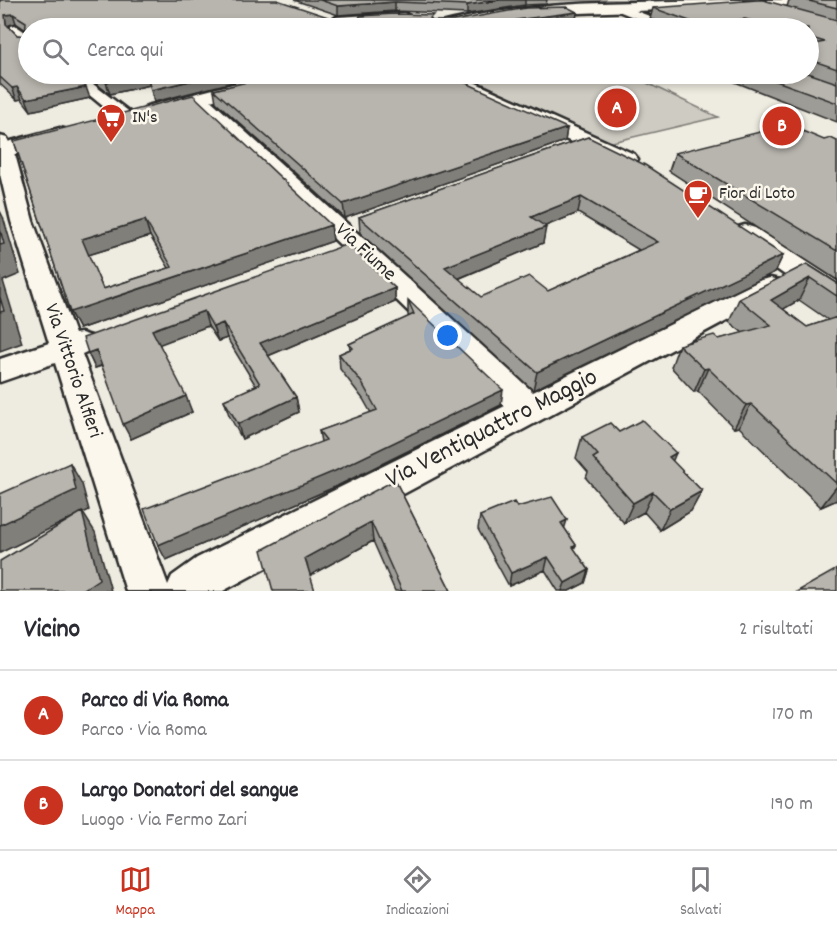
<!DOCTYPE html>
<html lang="it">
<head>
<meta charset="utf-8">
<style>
  :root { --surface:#fff; --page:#f7f7f7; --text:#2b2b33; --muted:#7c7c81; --line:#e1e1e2; --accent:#c8321e }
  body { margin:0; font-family:Dekko,sans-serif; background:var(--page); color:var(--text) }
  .you { position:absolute; left:448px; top:336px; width:21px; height:21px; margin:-15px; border:4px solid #fff; border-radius:50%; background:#1a73e8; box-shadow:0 0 0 9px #1a73e833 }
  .badge { display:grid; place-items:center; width:39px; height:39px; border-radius:50%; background:var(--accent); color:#fff; font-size:20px; font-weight:700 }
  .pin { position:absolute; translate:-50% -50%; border:3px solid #fff; box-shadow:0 2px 6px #0006 }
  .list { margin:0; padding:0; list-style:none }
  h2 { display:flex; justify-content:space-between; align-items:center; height:78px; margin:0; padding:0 24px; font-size:26px }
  h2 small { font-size:20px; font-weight:400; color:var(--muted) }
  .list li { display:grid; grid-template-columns:39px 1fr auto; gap:18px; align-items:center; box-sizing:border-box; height:90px; padding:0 24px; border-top:2px solid var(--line) }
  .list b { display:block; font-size:22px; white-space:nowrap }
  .list p { margin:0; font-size:20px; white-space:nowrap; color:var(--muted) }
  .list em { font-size:20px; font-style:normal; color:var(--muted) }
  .icon { flex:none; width:33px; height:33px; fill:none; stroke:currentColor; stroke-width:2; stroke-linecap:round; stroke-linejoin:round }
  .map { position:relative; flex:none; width:837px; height:591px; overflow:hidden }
  .search { position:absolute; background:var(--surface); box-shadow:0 3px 9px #0003; left:18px; right:18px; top:18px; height:66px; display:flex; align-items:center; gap:15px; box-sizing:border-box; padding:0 21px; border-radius:33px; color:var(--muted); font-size:22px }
  .sheet { height:258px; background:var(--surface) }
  nav { display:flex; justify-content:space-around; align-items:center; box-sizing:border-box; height:84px; border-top:2px solid var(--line); background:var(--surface); font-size:16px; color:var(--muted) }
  nav a { display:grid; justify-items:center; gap:3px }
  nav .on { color:var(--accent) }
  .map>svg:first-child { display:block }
  .green { fill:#cecbc2; stroke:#7c7b76; stroke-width:1.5 }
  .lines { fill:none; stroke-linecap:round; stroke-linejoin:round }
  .street-casing { stroke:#2b2b2b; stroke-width:5 }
  .secondary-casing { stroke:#2b2b2b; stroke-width:5 }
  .street { fill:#fbf7ec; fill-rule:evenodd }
  .secondary { fill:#fbf7ec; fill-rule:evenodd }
  .wall { fill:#9e9c96; stroke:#2b2b2b; stroke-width:1.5; fill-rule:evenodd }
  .shaded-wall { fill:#817f7a; stroke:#2b2b2b; stroke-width:1.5 }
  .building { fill:#b8b5ae; stroke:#2b2b2b; stroke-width:1.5; fill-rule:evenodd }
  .labels { text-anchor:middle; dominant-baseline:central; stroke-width:5; stroke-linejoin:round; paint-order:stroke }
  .far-poi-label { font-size:18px; fill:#2b2b2b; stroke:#fbf7ec; text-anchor:start }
  .street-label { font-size:21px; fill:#2b2b2b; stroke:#fbf7ec }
  .near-street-label { font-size:26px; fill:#2b2b2b; stroke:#fbf7ec }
</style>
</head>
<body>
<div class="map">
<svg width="837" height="591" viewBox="0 0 837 591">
  <rect width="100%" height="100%" fill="#eeebe0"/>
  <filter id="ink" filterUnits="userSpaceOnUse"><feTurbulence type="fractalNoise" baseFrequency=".0167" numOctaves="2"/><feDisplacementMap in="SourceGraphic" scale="12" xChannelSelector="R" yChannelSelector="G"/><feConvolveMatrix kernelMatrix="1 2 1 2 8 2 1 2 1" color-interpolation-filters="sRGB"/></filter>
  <g filter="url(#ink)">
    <path class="green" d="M 521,0 L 666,0 L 563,7 C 547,1 538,11 521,0 Z
      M 462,74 L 628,74 L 718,117 L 608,143 Z"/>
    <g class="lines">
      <g class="street-casing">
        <path id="street" d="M 615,3 L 673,25 L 675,28 L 660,28 L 611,8 L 610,6 Z
          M 15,25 L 28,34 L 28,44 L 23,43 L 11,32 L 11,26 Z
          M 64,74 L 80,74 L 136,117 L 133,121 L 121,121 Z
          M 199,93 L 205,95 L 533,392 L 761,280 L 770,278 L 779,280 L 783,286 L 779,292 L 223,591 L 126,591 L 55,363 L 0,382 L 0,359 L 49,343 L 11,221 L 0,174 L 0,136 L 7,138 L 16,158 L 33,221 L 75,334 L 81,333 L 91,336 L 96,343 L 91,350 L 82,354 L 168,585 L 172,576 L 197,558 L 505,406 L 193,101 L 191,98 Z"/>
      </g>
      <g class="secondary-casing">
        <path id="secondary" d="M 718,0 L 834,0 L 827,4 L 525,15 L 453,28 L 432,28 L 434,25 C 525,0 623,3 718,0 Z
          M 404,13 L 411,17 L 409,20 L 337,25 L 330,21 L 337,17 Z
          M 272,74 L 300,74 L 297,78 L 154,116 L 147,114 L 144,110 L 147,106 Z
          M 433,74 L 456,74 L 634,154 L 638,159 L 634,164 L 626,166 L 618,164 L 436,78 Z
          M 60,128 L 68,130 L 71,135 L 68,140 L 0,158 L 0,144 Z
          M 745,225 L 755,228 L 837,281 L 837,306 L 825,303 L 735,240 L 731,234 L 735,228 Z"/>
      </g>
      <use href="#street" class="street"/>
      <use href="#secondary" class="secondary"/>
    </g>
    <path class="wall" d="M 0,0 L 340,21 L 576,22 L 533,27 L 533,28 L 28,28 L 28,74 L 90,98 L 31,111 L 22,99 L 17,100 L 0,84 ZM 16,23 L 26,30 L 25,36 L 17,35 L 9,27 L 9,25 Z
      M 294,0 L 547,0 L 546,4 L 525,5 L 467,14 L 395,11 L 338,15 Z
      M 789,0 L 837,0 L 837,122 L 717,75 L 717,74 L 808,74 L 808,28 L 674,28 L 650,19 L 653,8 L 787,7 Z
      M 83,74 L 265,74 L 154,102 L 150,85 L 110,94 Z
      M 214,90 L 567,128 L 565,141 L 345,218 L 216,102 Z
      M 588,137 L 783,255 L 775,272 L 533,390 L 360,233 L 359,217 ZM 578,213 L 639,250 L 548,291 L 481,297 L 458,279 L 543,243 L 545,226 Z
      M 824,140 L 837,141 L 837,280 L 669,171 L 675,153 Z
      M 14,141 L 331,225 L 333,241 L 79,329 L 70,312 ZM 150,236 L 169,268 L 103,289 L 88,255 Z
      M 348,244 L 395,288 L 395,302 L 268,356 L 296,397 L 299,412 L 242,439 L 229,415 L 224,400 L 256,386 L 227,338 L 218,341 L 208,326 L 159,344 L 192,412 L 131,439 L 102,366 L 95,368 L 88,353 Z
      M 807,264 L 837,283 L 837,500 L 821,507 L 739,427 L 734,428 L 698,391 L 694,392 L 671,367 L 679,345 L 719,339 L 743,333 L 729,322 L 739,299 ZM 799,300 L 828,320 L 807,327 L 783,309 Z
      M 408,300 L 501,405 L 337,486 L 166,560 L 321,442 L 319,431 L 371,413 L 363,399 L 340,369 L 339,354 L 350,349 L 349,344 L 409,317 L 408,315 Z
      M 619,432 L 672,461 L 702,491 L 691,511 L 660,530 L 644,512 L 624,523 L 586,478 L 588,472 L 576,458 L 582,437 Z
      M 395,480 L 451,591 L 395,591 L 373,541 L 310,575 L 273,591 Z
      M 517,507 L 565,529 L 576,545 L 574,549 L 589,570 L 585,583 L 569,591 L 558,591 L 545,570 L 509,586 L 478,529 L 480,516 Z"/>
    <path class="shaded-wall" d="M 499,0 L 525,0 L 525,5 L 467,14 L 467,5 Z
      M 395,2 L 395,11 L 338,15 L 338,6 Z
      M 577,12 L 576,22 L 533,27 L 533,28 L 515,28 L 516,20 Z
      M 13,14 L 16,23 L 9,25 L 9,34 L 6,24 L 5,15 Z
      M 745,19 L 742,28 L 696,28 L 698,24 Z
      M 147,74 L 150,85 L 110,94 L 106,82 Z
      M 219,74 L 265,74 L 154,102 L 151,90 Z
      M 17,87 L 22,99 L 17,100 L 12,88 Z
      M 86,87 L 90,98 L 31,111 L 26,99 Z
      M 567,128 L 565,141 L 345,218 L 343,204 Z
      M 581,197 L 578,213 L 528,233 L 531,217 Z
      M 0,211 L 3,217 L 20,274 L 3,281 L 22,343 L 0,351 Z
      M 145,220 L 150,236 L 88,255 L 107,300 L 331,225 L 333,241 L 79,329 L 70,312 L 82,239 Z
      M 546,227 L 543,243 L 445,284 L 445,267 Z
      M 783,255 L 775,272 L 533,390 L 537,372 Z
      M 810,278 L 799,300 L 765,320 L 771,300 Z
      M 395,288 L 395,302 L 263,358 L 260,343 Z
      M 204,311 L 208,326 L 158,345 L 152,330 Z
      M 223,323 L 227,338 L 218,341 L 213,327 Z
      M 96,350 L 103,365 L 95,368 L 88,353 Z
      M 708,368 L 698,391 L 694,392 L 704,369 Z
      M 503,390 L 501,405 L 337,486 L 166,560 L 158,545 Z
      M 186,396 L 192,412 L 131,439 L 123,424 Z
      M 296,397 L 299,412 L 242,439 L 238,424 Z
      M 751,404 L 739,427 L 734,428 L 746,405 Z
      M 676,453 L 667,474 L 669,457 Z
      M 70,463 L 82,484 L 89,510 L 83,513 L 95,532 L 111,591 L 81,591 L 82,513 L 0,553 L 0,525 Z
      M 837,486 L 837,500 L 821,507 Z
      M 702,491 L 691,511 L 660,530 L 670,509 Z
      M 653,492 L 644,512 L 624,523 L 633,503 Z
      M 567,520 L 563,533 L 561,523 Z
      M 371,522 L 373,541 L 309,576 L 305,558 Z
      M 548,557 L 545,570 L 509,586 L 511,573 Z
      M 589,570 L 585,583 L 569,591 L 562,591 L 565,583 Z"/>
    <path class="building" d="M 0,0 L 277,0 L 340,21 L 358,21 L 360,16 L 395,14 L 433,15 L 430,18 L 432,21 L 453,21 L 526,8 L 567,7 L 577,12 L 516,20 L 533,26 L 518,28 L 28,28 L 28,74 L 69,74 L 86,87 L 26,99 L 17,87 L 12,88 L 0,77 ZM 13,14 L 26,22 L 25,36 L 17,35 L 6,24 L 5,15 Z
      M 320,0 L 499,0 L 467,5 L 395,2 L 338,6 Z
      M 757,0 L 763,0 L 837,20 L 837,69 L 808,59 L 808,45 L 825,42 L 808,37 L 808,28 L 779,28 L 745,19 L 698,24 L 653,8 Z
      M 805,0 L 837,0 L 837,8 Z
      M 808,73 L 837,83 L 837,103 L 757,74 Z
      M 94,74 L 219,74 L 151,90 L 147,74 L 106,82 Z
      M 279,74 L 446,74 L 567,128 L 343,204 L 214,90 Z
      M 193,95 L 331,225 L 70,312 L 14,141 ZM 145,220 L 172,267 L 103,289 L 82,239 Z
      M 788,125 L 824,140 L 831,138 L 837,141 L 837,251 L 675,153 Z
      M 588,137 L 645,165 L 783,255 L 537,372 L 359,217 ZM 581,197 L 658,242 L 548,291 L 529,276 L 481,297 L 445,267 L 546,227 L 531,217 Z
      M 0,229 L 4,244 L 0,245 Z
      M 348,244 L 395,288 L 260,343 L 296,397 L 238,424 L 224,400 L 260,384 L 223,323 L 213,327 L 204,311 L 152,330 L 186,396 L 123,424 L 96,350 L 88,353 L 83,338 Z
      M 807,264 L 837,283 L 837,296 L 810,278 L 771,300 L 807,327 L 837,317 L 837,484 L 751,404 L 746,405 L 708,368 L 704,369 L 679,345 L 714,335 L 719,339 L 771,325 L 739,299 Z
      M 0,297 L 4,311 L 0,312 Z
      M 408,300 L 503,390 L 335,471 L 158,545 L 144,509 L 326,440 L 319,431 L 377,410 L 362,383 L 339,354 L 353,348 L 349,344 L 414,314 Z
      M 642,420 L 676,453 L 669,457 L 702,491 L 670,509 L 653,492 L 633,503 L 593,458 L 598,455 L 582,437 L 610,423 L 619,432 Z
      M 70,463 L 76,490 L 0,525 L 0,494 Z
      M 395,480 L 451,591 L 402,591 L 371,522 L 305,558 L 315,591 L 273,591 L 262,550 Z
      M 552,497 L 567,520 L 561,523 L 576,545 L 573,547 L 589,570 L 565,583 L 548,557 L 511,573 L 480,516 L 514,502 L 517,507 Z
      M 82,512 L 99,579 L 81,591 L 0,591 L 0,561 Z
      M 837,569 L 837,591 L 798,591 Z"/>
  </g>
  <defs>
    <g id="supermarket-pin" transform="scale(1.5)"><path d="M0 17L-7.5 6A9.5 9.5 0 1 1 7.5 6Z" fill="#c8321e" stroke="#fbf7ec"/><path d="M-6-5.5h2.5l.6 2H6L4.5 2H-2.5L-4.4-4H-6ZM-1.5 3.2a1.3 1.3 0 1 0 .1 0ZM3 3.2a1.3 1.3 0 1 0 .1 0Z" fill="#fff"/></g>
    <g id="cafe-pin" transform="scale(1.5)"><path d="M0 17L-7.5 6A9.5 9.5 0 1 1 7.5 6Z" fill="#c8321e" stroke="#fbf7ec"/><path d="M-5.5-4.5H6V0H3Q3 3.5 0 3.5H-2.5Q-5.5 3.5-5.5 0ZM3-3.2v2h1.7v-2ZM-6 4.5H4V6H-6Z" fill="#fff"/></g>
  </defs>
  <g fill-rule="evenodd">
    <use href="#supermarket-pin" x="111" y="118"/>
    <use href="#cafe-pin" x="698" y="194"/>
  </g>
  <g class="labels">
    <g class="far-poi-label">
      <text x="132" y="118">IN's</text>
      <text x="719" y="194">Fior di Loto</text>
    </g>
    <g class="street-label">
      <text transform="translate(365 253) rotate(43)">Via Fiume</text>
      <text transform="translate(72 371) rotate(71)">Via Vittorio Alfieri</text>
    </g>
    <g class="near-street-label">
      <text transform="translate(492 429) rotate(-27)">Via Ventiquattro Maggio</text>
    </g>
  </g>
</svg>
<div class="you"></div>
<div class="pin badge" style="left:617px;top:108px">A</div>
<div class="pin badge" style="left:782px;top:126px">B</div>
<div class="search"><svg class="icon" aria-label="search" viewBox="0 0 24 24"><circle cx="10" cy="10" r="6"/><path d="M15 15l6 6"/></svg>Cerca qui</div>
</div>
<section class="sheet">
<h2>Vicino<small>2 risultati</small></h2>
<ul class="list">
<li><span class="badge">A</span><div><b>Parco di Via Roma</b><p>Parco · Via Roma</p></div><em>170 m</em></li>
<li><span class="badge">B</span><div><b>Largo Donatori del sangue</b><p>Luogo · Via Fermo Zari</p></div><em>190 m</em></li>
</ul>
</section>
<nav>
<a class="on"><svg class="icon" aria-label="map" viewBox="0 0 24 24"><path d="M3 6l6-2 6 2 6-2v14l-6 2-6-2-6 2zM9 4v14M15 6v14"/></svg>Mappa</a>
<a><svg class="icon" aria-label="directions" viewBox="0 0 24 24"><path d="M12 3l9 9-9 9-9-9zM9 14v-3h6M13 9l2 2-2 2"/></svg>Indicazioni</a>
<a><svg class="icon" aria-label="saved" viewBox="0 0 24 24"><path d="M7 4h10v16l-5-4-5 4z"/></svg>Salvati</a>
</nav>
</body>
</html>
